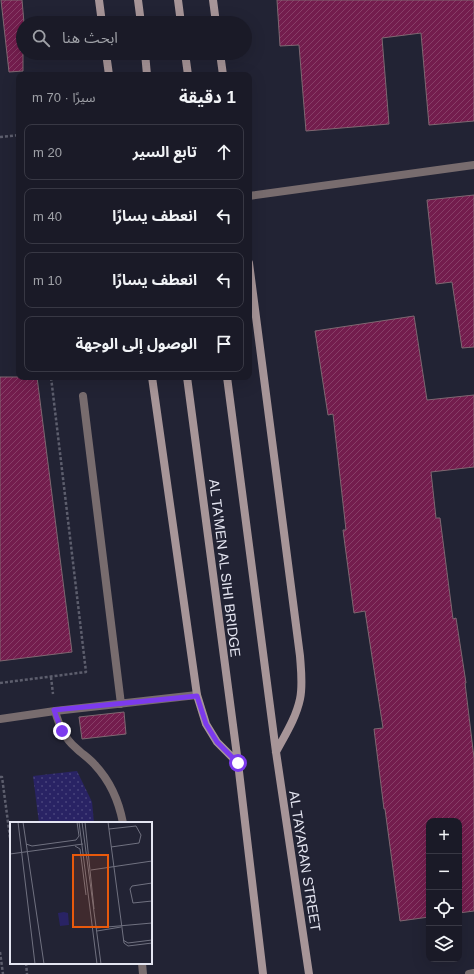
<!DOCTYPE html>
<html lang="ar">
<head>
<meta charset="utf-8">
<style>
  :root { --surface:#1a1a27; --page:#23232f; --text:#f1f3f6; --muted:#9fa1a7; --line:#383844 }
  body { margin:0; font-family:Helvetica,"Noto Sans Arabic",sans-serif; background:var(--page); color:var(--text); direction:rtl }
  .controls { position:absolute; right:12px; bottom:12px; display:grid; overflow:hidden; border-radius:8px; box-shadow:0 4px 16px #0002 }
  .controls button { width:36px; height:36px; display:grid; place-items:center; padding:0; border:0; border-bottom:1px solid var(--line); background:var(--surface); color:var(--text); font:20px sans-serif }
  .stop { position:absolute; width:12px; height:12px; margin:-9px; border:3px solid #7c3aed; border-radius:50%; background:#fff }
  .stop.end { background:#7c3aed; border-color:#fff; box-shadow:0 1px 4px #0008 }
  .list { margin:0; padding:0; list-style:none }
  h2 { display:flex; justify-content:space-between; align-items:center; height:52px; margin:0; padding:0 16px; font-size:17px }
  h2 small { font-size:13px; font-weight:400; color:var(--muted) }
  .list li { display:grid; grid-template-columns:26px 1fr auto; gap:12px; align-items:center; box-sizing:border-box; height:56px; margin:0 8px 8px; padding:0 8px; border:1px solid var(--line); border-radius:8px }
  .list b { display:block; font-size:15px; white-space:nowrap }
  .list em { font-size:13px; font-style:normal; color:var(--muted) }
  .icon { flex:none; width:22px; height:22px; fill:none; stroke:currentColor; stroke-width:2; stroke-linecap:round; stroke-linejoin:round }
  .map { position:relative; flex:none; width:474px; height:974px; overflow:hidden; direction:ltr }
  .search { position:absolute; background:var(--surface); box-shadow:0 4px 16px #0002; left:16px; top:16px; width:236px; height:44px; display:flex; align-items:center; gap:10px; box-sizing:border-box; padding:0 14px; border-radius:22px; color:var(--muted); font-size:15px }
  .panel { position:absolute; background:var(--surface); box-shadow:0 4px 16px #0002; left:16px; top:72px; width:236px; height:308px; border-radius:8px; direction:rtl }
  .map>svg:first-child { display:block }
  .grass { fill:url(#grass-dots) }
  .building { fill:url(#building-hatch); stroke:#7e6771 }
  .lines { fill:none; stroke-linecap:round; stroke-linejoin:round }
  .path { stroke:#5d5e6d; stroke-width:2.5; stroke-dasharray:3 2; stroke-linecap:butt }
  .lane { stroke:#786c6e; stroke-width:8 }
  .street { stroke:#786c6e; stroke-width:8 }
  .secondary { stroke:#a79598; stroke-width:8 }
  .route { stroke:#7c3aed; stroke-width:5 }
  .labels { text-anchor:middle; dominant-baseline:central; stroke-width:3; stroke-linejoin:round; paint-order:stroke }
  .street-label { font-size:14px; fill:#e4e5f1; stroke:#222334 }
  .inset-road { fill:none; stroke:#707180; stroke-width:1 }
  .view { fill:#e8590c; fill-opacity:0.15; stroke:#e8590c; stroke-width:2 }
  .inset-edge { fill:none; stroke:#e4e5f1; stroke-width:2 }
</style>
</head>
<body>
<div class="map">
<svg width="474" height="974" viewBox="0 0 474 974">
  <defs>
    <pattern id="grass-dots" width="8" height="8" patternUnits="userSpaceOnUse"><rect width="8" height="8" fill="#292364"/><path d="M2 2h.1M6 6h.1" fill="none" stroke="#48437b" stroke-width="1.8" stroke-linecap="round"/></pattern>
    <pattern id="building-hatch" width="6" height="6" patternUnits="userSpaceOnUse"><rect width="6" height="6" fill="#731d4d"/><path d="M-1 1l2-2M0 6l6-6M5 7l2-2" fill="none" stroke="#873e67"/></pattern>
  </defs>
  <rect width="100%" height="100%" fill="#222334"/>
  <path class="grass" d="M 77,771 L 92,802 L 94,823 L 39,823 L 33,776 Z"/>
  <path class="building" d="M 1,0 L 22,0 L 24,23 L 23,23 L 23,71 L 9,72 Z
    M 277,0 L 474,0 L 474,121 L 429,125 L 421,33 L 382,38 L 389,124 L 306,131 L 299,45 L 280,46 Z
    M 474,195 L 474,347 L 462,348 L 452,282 L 436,284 L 427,200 Z
    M 414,316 L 427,400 L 474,395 L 474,467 L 431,472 L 436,518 L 440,518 L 453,619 L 456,618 L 466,683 L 465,683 L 474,758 L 474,911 L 459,913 L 459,821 L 429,821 L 429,917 L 400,921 L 385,809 L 384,809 L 374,729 L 383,728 L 365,611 L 354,613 L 343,530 L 346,530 L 333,414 L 328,415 L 315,331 Z
    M 0,377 L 37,377 L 72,652 L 0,661 Z
    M 124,712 L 126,734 L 82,739 L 79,717 Z"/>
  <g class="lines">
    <path class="path" d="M 0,137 L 19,135
      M 51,677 L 53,694
      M 0,683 L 86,672 L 51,377
      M 0,777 L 2,777 L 11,845
      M 0,952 L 3,974
      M 26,963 L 27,974"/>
    <path class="lane" d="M 83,396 L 121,704
      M 55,711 C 59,725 64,738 76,748 C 82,754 89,758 95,765 C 110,781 119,802 123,823
      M 0,719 L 55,711 L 197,695
      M 142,963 L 143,974"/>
    <path class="street" d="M 249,196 L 474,165
      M 469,974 L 474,973"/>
    <path class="secondary" d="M 99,0 L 102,23
      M 138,0 L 141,23
      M 178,0 L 181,23
      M 213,0 L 216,23
      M 106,53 L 109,75
      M 145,53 L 147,75
      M 185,53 L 188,75
      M 220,53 L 223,75
      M 249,263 L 300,656 C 301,670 303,685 300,699 C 296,718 285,735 276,752
      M 152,377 L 197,695 L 206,724 L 217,742 L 238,763
      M 187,377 L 238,763 L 263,974
      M 227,377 L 276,752 L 309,974"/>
  </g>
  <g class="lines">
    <path class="route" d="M 62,731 L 58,721 L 54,710 L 197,696 L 206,724 L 217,742 L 238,763"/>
  </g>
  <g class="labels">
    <g class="street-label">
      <text transform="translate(225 568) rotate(83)">AL TA'MEN AL SIHI BRIDGE</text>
      <text transform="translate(305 861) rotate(81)">AL TAYARAN STREET</text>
    </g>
  </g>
  <g transform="translate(10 822)">
    <rect width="142" height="142" fill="#222334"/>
    <path d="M 54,90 L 58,91 L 59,103 L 50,104 L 48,91 Z" fill="#292364"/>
    <path class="inset-road" d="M 8,0 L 25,142M 13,0 L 34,142M 69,0 L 87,142M 72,0 L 91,142M 75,0 L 84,87M 98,0 L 114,121 L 118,124 L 142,121M 99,7 L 126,4 L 131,13 L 129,21 L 101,25M 16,22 L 22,24 L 66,18 L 69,14 L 67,0M 65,24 L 70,27 L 76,73M 0,32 L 73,22M 81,48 L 142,39M 142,61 L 122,64 L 120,67 L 123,81 L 142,79M 86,106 L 142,101M 87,109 L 111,105M 113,118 L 118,121 L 142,118"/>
    <path class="view" d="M 63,33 L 98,33 L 98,105 L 63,105 Z"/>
    <rect width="142" height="142" class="inset-edge"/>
  </g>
</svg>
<div class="controls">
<button>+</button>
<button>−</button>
<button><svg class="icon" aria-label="locate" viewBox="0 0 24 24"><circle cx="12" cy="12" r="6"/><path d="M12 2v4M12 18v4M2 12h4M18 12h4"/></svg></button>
<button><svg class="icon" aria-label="layers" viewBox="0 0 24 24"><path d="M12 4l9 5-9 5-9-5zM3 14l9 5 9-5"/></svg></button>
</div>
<div class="stop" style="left:238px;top:763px"></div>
<div class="stop end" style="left:62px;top:731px"></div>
<div class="search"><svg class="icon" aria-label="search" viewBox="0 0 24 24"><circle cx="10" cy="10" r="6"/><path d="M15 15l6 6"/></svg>ابحث هنا</div>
<section class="panel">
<h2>1 دقيقة<small>سيرًا · 70 m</small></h2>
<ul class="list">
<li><svg class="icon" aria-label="ahead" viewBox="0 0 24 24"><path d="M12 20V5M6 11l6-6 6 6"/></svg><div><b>تابع السير</b></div><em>20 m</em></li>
<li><svg class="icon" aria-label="left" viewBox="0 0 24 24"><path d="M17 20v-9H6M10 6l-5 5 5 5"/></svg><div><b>انعطف يسارًا</b></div><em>40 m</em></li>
<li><svg class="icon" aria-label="left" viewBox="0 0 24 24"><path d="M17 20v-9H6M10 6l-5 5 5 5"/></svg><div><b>انعطف يسارًا</b></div><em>10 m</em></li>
<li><svg class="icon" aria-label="arrive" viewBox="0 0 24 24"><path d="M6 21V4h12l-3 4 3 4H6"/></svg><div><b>الوصول إلى الوجهة</b></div></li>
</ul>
</section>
</div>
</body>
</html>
